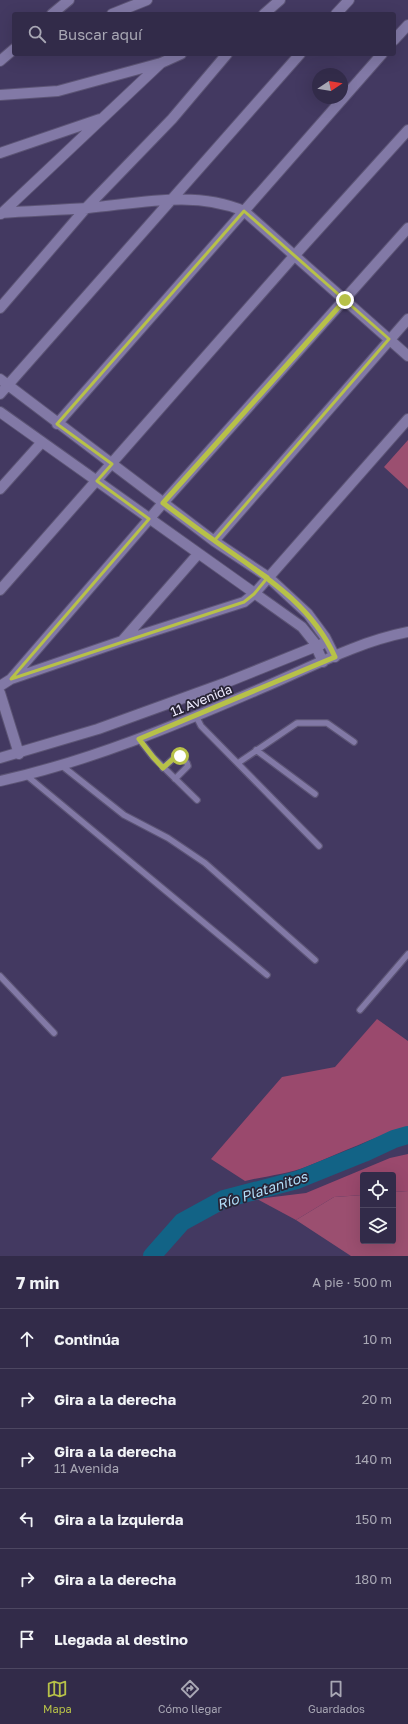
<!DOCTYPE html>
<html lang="es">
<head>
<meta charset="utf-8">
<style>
  :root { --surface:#322b49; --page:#3a3350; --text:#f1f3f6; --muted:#a8a7b4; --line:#4d4761; --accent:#b7c148 }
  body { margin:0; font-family:"Golos Text",sans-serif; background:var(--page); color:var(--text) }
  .controls { position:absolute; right:12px; bottom:12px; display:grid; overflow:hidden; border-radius:4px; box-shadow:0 4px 16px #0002 }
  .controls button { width:36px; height:36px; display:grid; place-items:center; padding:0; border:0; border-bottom:1px solid var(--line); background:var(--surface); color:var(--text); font:20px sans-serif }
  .compass { position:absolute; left:312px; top:68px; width:36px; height:36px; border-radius:50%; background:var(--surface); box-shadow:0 4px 16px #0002; rotate:78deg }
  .stop { position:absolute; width:12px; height:12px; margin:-9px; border:3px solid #b7c148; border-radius:50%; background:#fff }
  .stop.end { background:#b7c148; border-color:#fff; box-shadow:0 1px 4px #0008 }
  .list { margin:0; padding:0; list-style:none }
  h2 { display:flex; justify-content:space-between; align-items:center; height:52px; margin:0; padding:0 16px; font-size:17px }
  h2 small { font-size:13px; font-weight:400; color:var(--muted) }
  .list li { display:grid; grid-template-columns:26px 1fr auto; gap:12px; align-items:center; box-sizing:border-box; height:60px; padding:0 16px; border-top:1px solid var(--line) }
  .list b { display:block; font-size:15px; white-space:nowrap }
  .list p { margin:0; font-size:13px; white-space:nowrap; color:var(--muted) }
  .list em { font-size:13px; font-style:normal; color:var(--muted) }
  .icon { flex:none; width:22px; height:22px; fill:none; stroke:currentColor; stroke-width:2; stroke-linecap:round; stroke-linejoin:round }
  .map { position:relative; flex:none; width:408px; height:1256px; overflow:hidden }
  .search { position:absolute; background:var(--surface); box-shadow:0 4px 16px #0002; left:12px; right:12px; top:12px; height:44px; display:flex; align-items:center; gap:10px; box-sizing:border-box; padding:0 14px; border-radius:4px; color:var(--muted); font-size:15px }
  .sheet { height:412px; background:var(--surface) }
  nav { display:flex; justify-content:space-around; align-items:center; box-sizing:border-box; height:56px; border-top:1px solid var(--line); background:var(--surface); font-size:11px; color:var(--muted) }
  nav a { display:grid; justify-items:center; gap:2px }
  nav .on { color:var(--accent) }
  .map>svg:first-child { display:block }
  .green { fill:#9b4f70 }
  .forest { fill:#9a496d }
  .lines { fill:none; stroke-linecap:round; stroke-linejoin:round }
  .river { stroke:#126386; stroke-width:18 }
  .lane-casing { stroke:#5c5475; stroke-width:8 }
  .street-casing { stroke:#5c5475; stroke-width:12 }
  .secondary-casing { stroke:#5c5475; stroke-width:12 }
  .lane { stroke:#8279a6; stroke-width:5.5 }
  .street { stroke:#8279a6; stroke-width:10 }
  .secondary { stroke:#8279a6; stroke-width:10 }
  .route { stroke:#b7c148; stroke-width:5 }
  .marked { fill:none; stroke:#b7c148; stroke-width:3; stroke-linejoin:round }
  .labels { text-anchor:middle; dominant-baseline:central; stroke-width:3.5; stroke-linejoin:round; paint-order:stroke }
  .street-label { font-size:13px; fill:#edeafe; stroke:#282436 }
  .water-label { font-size:14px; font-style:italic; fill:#b2def8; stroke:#282436 }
</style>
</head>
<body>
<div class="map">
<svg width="408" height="1256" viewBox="0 0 408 1256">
  <rect width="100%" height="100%" fill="#433961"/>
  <path class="green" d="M 408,440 L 408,489 L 384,467 Z
    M 408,1191 L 408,1256 L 351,1256 L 296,1220 L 334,1197 L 363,1195 L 363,1241 L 393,1241 L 393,1192 Z"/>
  <path class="forest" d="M 377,1019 L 408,1041 L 408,1127 C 373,1137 341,1153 308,1166 C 288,1174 266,1176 245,1181 L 211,1159 L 282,1077 L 335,1067 Z
    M 408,1154 L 408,1191 L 393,1192 L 393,1175 L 363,1175 L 363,1195 L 334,1197 L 296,1220 L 257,1199 L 306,1193 L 390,1158 Z"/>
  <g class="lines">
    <path class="river" d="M 152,1256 L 182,1222 L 224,1199 L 297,1180 L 364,1153 L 394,1139 L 408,1135"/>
    <g class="lane-casing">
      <path id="lane" d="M 196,716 L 201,726 L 319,846
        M 139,739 L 153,757 L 197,800
        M 256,750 L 315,794
        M 238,763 L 297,723 L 327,723 L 354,742
        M 61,765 L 124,815 L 168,838 L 205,863 L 315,960
        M 163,768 L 175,757 L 180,756 L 187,763 L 188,766 L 175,779
        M 26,775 L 267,975
        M 0,976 L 54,1033
        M 360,1010 L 408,954"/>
    </g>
    <g class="street-casing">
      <path id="street" d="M 52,14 L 69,0
        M 112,14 L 147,0
        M 264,14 L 280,0
        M 336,14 L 349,0
        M 394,40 L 408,25
        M 0,61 L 14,49
        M 0,95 L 58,91 L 161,63 L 181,54
        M 0,153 L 100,119
        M 0,213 C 29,211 59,210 88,208 C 140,203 195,190 244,211 L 408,356
        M 1,214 L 161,63
        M 0,308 L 86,208 L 172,119 L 227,54
        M 0,379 L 214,541 L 268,577 L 308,614 L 325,637 L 335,657
        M 0,394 L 300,54
        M 0,412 L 302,627 L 314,642 L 323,662
        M 57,424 L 382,54
        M 0,489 L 42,442
        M 214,541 L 408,319
        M 0,590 L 295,255 L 408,130
        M 122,641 L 198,554
        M 11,679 L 163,503 L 408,228
        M 0,686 L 11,679 L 122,641 L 244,602 L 254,594 L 408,419
        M 0,693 L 19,754
        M 0,758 L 98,729 L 225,683 L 322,644"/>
    </g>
    <g class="secondary-casing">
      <path id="secondary" d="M 0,781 C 91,761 176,725 262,688 C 309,668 357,642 408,632"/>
    </g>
    <use href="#lane" class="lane"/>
    <use href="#street" class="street"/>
    <use href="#secondary" class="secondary"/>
  </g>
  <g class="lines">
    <path class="route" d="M 180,756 L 175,757 L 163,768 L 153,757 L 139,739 L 335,657 C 311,603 261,574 215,541 C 197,529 181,516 163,503 L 345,300"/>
  </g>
  <path class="marked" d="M 244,211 L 389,339 L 214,541 L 268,577 L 254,594 L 244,602 L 11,679 L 149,519 L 97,481 L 112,464 L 57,424 Z"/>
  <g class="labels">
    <g class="street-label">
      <text transform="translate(201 700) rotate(-22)">11 Avenida</text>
    </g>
    <g class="water-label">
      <text transform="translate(262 1190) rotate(-18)">Río Platanitos</text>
    </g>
  </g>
</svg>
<div class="controls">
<button><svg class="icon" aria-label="locate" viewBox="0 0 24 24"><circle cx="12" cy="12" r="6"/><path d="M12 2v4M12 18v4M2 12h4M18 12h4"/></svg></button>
<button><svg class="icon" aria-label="layers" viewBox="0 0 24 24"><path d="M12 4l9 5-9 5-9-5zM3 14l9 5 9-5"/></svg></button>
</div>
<svg class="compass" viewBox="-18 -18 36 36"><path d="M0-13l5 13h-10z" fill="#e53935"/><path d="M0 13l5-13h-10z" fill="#a8a7b4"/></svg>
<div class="stop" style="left:180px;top:756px"></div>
<div class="stop end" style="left:345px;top:300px"></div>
<div class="search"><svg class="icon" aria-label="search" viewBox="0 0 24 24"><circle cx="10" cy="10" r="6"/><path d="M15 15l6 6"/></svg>Buscar aquí</div>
</div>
<section class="sheet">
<h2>7 min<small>A pie · 500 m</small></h2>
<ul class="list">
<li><svg class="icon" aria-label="ahead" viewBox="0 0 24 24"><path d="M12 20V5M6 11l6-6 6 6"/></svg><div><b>Continúa</b></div><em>10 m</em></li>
<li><svg class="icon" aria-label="right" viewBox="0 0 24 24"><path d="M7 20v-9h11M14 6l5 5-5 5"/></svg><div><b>Gira a la derecha</b></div><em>20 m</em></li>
<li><svg class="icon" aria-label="right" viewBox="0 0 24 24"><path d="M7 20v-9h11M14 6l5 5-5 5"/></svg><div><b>Gira a la derecha</b><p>11 Avenida</p></div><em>140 m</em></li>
<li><svg class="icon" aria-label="left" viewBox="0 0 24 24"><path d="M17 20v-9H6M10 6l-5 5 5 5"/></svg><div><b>Gira a la izquierda</b></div><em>150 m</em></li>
<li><svg class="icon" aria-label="right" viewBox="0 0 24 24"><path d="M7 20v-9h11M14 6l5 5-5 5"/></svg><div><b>Gira a la derecha</b></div><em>180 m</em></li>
<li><svg class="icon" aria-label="arrive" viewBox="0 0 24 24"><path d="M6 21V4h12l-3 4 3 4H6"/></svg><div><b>Llegada al destino</b></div></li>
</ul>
</section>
<nav>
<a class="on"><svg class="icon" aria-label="map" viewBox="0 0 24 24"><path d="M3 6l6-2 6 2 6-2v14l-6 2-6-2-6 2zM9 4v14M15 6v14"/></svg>Mapa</a>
<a><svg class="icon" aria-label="directions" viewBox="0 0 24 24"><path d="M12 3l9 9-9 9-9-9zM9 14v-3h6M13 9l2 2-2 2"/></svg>Cómo llegar</a>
<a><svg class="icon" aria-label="saved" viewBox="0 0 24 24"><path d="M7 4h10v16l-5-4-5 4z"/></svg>Guardados</a>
</nav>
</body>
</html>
